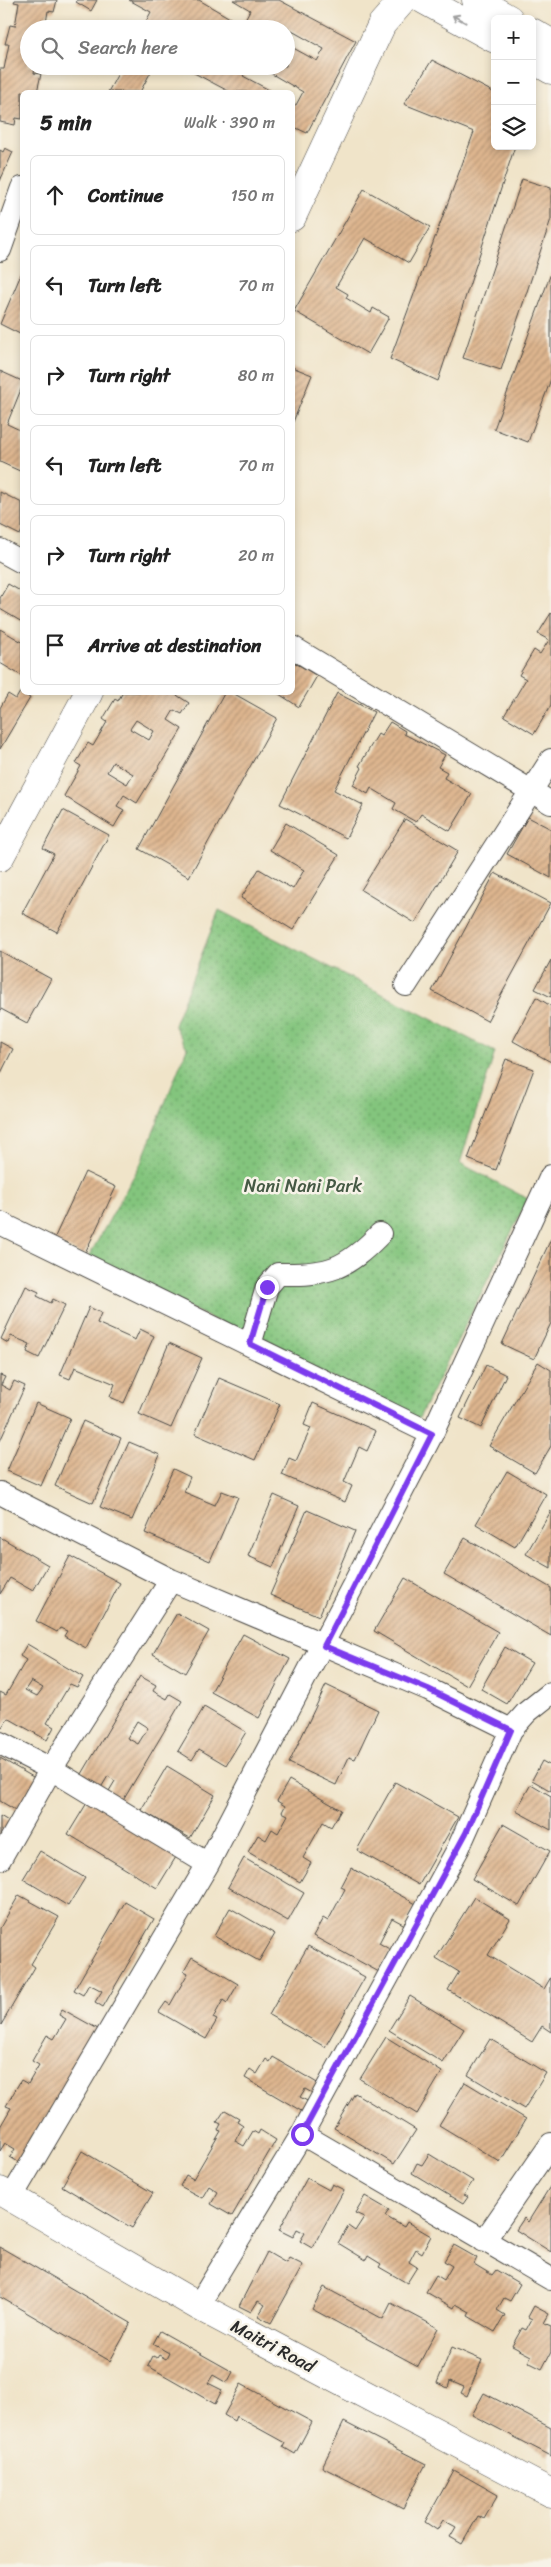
<!DOCTYPE html>
<html lang="en">
<head>
<meta charset="utf-8">
<style>
  :root { --surface:#fff; --page:#f2f2f2; --text:#222; --muted:#767676; --line:#e0e0e0 }
  body { margin:0; font-family:Sriracha,sans-serif; background:var(--page); color:var(--text) }
  .controls { position:absolute; right:15px; top:15px; display:grid; overflow:hidden; border-radius:8px; box-shadow:0 2px 8px #0003 }
  .controls button { width:45px; height:45px; display:grid; place-items:center; padding:0; border:0; border-bottom:1px solid var(--line); background:var(--surface); color:var(--text); font:25px sans-serif }
  .stop { position:absolute; width:15px; height:15px; margin:-11px; border:4px solid #7c3aed; border-radius:50%; background:#fff }
  .stop.end { background:#7c3aed; border-color:#fff; box-shadow:0 1px 5px #0008 }
  .list { margin:0; padding:0; list-style:none }
  h2 { display:flex; justify-content:space-between; align-items:center; height:65px; margin:0; padding:0 20px; font-size:21px }
  h2 small { font-size:16px; font-weight:400; color:var(--muted) }
  .list li { display:grid; grid-template-columns:32px 1fr auto; gap:15px; align-items:center; box-sizing:border-box; height:80px; margin:0 10px 10px; padding:0 10px; border:1px solid var(--line); border-radius:8px }
  .list b { display:block; font-size:19px; white-space:nowrap }
  .list em { font-size:16px; font-style:normal; color:var(--muted) }
  .icon { flex:none; width:28px; height:28px; fill:none; stroke:currentColor; stroke-width:2; stroke-linecap:round; stroke-linejoin:round }
  .map { position:relative; flex:none; width:551px; height:2567px; overflow:hidden }
  .search { position:absolute; background:var(--surface); box-shadow:0 2px 8px #0003; left:20px; top:20px; width:275px; height:55px; display:flex; align-items:center; gap:12px; box-sizing:border-box; padding:0 18px; border-radius:28px; color:var(--muted); font-size:19px }
  .panel { position:absolute; background:var(--surface); box-shadow:0 2px 8px #0003; left:20px; top:90px; width:275px; height:605px; border-radius:8px }
  .map>svg:first-child { display:block }
  .park { fill:url(#park-dots); stroke:#577854 }
  .building { fill:url(#building-hatch); fill-rule:evenodd }
  .lines { fill:none; stroke-linecap:round; stroke-linejoin:round }
  .street-casing { stroke:#494743; stroke-width:24 }
  .secondary-casing { stroke:#494743; stroke-width:29 }
  .street { stroke:#fff; stroke-width:22 }
  .secondary { stroke:#fff; stroke-width:28 }
  .oneway { stroke:#a0a0a0 }
  .route { stroke:#7c3aed; stroke-width:6 }
  .labels { text-anchor:middle; dominant-baseline:central; stroke-width:5; stroke-linejoin:round; paint-order:stroke }
  .park-label { font-size:18px; fill:#455944; stroke:#f7f3e8 }
  .street-label { font-size:18px; fill:#2b2b2b; stroke:#f7f3e8 }
</style>
</head>
<body>
<div class="map">
<svg width="551" height="2567" viewBox="0 0 551 2567">
  <defs>
    <pattern id="park-dots" width="8" height="8" patternUnits="userSpaceOnUse" patternTransform="scale(1.25)"><rect width="8" height="8" fill="#83c57d"/><path d="M2 2h.1M6 6h.1" fill="none" stroke="#6ba067" stroke-width="1.8" stroke-linecap="round"/></pattern>
    <pattern id="building-hatch" width="6" height="6" patternUnits="userSpaceOnUse" patternTransform="scale(1.25)"><rect width="6" height="6" fill="#deb68f"/><path d="M-1 1l2-2M0 6l6-6M5 7l2-2" fill="none" stroke="#b49475"/></pattern>
  </defs>
  <rect width="100%" height="100%" fill="#f7f3e8"/>
  <filter id="ink" filterUnits="userSpaceOnUse"><feTurbulence type="fractalNoise" baseFrequency=".02" numOctaves="2"/><feDisplacementMap in="SourceGraphic" scale="10" xChannelSelector="R" yChannelSelector="G"/><feConvolveMatrix kernelMatrix="1 2 1 2 8 2 1 2 1" color-interpolation-filters="sRGB"/></filter>
  <filter id="wash" filterUnits="userSpaceOnUse"><feTurbulence type="fractalNoise" baseFrequency=".0096" numOctaves="4" result="noise"/><feDisplacementMap in="SourceGraphic" scale="20" xChannelSelector="R" yChannelSelector="G"/><feGaussianBlur stdDeviation="1.12" result="paint"/><feColorMatrix in="noise" values="0 0 0 0 0 0 0 0 0 0 0 0 0 0 0 0 0 1.4 0 .05"/><feComposite in="paint" operator="in"/></filter>
  <g filter="url(#wash)">
    <rect width="100%" height="100%" fill="#f0e4c9"/>
    <path class="park" d="M 219,910 L 495,1052 L 460,1163 L 528,1199 L 418,1420 L 88,1258 L 141,1163 L 187,1048 L 174,1025 Z"/>
    <g id="blocks">
      <path class="building" d="M 15,0 L 57,0 L 54,12 L 48,11 L 45,29 L 29,29 L 29,66 L 35,66 L 34,73 L 41,74 L 37,92 L 22,92 L 22,119 L 16,118 L 15,125 L 0,122 L 0,69 L 4,69 L 9,44 L 5,44 L 10,25 L 15,26 L 19,3 L 14,2 Z
        M 77,0 L 97,0 L 91,11 L 76,2 Z
        M 129,0 L 199,0 L 242,25 L 250,10 L 233,0 L 279,0 L 356,41 L 307,133 L 292,126 L 292,104 L 296,105 L 303,92 L 258,66 L 286,66 L 286,44 L 317,61 L 324,49 L 274,21 L 270,29 L 190,29 L 176,22 L 173,29 L 142,29 L 151,12 Z
        M 432,60 L 495,93 L 495,146 L 515,146 L 438,381 L 390,359 L 474,132 L 404,104 Z
        M 122,66 L 154,66 L 140,92 L 108,92 Z
        M 181,66 L 249,66 L 243,76 L 273,92 L 230,92 Z
        M 5,148 L 13,152 L 0,181 L 0,150 L 3,152 Z
        M 522,179 L 551,188 L 551,219 L 501,370 L 463,358 Z
        M 364,189 L 430,227 L 409,263 L 365,238 L 336,287 L 348,294 L 346,298 L 371,313 L 373,308 L 389,317 L 368,354 L 294,311 Z
        M 22,272 L 22,335 L 0,324 Z
        M 551,273 L 551,379 L 528,442 L 494,429 Z
        M 292,367 L 312,375 L 293,422 L 292,422 Z
        M 0,371 L 22,381 L 22,387 L 7,424 L 22,431 L 22,472 L 0,462 Z
        M 0,492 L 22,503 L 22,530 L 20,535 L 0,525 Z
        M 8,584 L 22,592 L 22,622 L 0,609 L 0,598 Z
        M 551,613 L 551,705 L 534,734 L 504,716 L 526,679 L 519,675 L 534,650 L 540,654 L 549,640 L 538,634 Z
        M 0,629 L 22,642 L 22,676 L 0,663 Z
        M 292,661 L 317,676 L 299,707 L 276,692 L 292,692 Z
        M 20,692 L 30,698 L 0,749 L 0,708 L 8,694 L 16,699 Z
        M 123,692 L 172,692 L 189,703 L 182,714 L 174,710 L 168,720 L 182,729 L 137,803 L 124,795 L 117,806 L 124,810 L 114,827 L 64,796 L 81,766 L 76,763 L 88,743 L 93,746 L 107,722 L 103,719 L 115,699 L 118,701 ZM 136,720 L 154,731 L 149,740 L 130,729 ZM 113,762 L 133,774 L 127,784 L 107,772 Z
        M 225,692 L 231,692 L 277,718 L 189,877 L 139,849 Z
        M 337,693 L 374,712 L 334,790 L 363,805 L 346,838 L 280,804 Z
        M 390,722 L 405,731 L 404,734 L 445,755 L 438,767 L 447,772 L 444,778 L 472,794 L 450,831 L 421,814 L 416,822 L 393,809 L 396,803 L 371,788 L 368,794 L 353,785 L 362,768 L 359,766 L 378,734 L 381,736 Z
        M 63,810 L 109,835 L 57,932 L 22,913 L 54,854 L 43,848 Z
        M 528,817 L 551,829 L 551,878 L 507,854 Z
        M 405,819 L 458,851 L 415,923 L 361,890 Z
        M 286,823 L 339,855 L 293,930 L 241,898 L 259,869 L 293,889 L 304,870 L 270,850 Z
        M 495,873 L 551,903 L 487,1021 L 432,991 Z
        M 0,951 L 51,979 L 27,1023 L 1,1009 L 0,1012 Z
        M 551,960 L 551,997 L 535,989 Z
        M 536,997 L 551,1006 L 551,1062 L 513,1041 Z
        M 0,1042 L 13,1049 L 0,1075 Z
        M 506,1059 L 534,1069 L 496,1170 L 468,1159 Z
        M 85,1172 L 116,1187 L 84,1255 L 53,1241 Z
        M 551,1239 L 551,1323 L 534,1359 L 502,1344 Z
        M 26,1286 L 39,1292 L 37,1296 L 51,1303 L 53,1299 L 65,1305 L 39,1358 L 27,1352 L 30,1344 L 11,1336 L 8,1343 L 1,1339 Z
        M 89,1307 L 101,1313 L 97,1323 L 135,1340 L 140,1329 L 154,1336 L 124,1403 L 110,1397 L 115,1384 L 75,1367 L 70,1379 L 60,1375 Z
        M 169,1343 L 202,1358 L 171,1428 L 139,1414 Z
        M 538,1362 L 551,1370 L 551,1446 L 535,1473 L 489,1446 Z
        M 486,1365 L 506,1375 L 481,1428 L 460,1418 Z
        M 0,1375 L 5,1377 L 1,1385 L 10,1390 L 14,1381 L 25,1386 L 0,1441 Z
        M 219,1378 L 280,1404 L 255,1460 L 195,1434 Z
        M 36,1403 L 70,1418 L 41,1486 L 7,1471 Z
        M 313,1403 L 376,1431 L 367,1451 L 359,1447 L 344,1482 L 352,1486 L 345,1502 L 282,1475 L 289,1458 L 296,1461 L 311,1428 L 304,1425 Z
        M 83,1421 L 121,1438 L 93,1503 L 55,1486 Z
        M 129,1442 L 160,1455 L 132,1520 L 100,1507 Z
        M 173,1469 L 190,1477 L 184,1492 L 215,1505 L 222,1491 L 238,1497 L 210,1561 L 145,1533 Z
        M 507,1471 L 546,1494 L 515,1547 L 476,1524 Z
        M 274,1495 L 299,1506 L 273,1567 L 248,1556 Z
        M 307,1510 L 355,1531 L 319,1616 L 270,1595 Z
        M 551,1511 L 551,1568 L 526,1554 Z
        M 0,1537 L 48,1565 L 33,1591 L 10,1578 L 0,1594 Z
        M 465,1538 L 551,1588 L 551,1636 L 444,1574 Z
        M 70,1556 L 120,1583 L 86,1648 L 64,1636 L 67,1631 L 60,1628 L 57,1632 L 36,1621 Z
        M 405,1578 L 498,1632 L 467,1686 L 374,1631 Z
        M 177,1613 L 209,1631 L 185,1673 L 153,1654 Z
        M 243,1634 L 290,1659 L 259,1718 L 211,1692 Z
        M 27,1644 L 83,1677 L 77,1687 L 70,1684 L 47,1723 L 54,1727 L 47,1740 L 8,1718 L 2,1727 L 0,1726 L 0,1692 L 6,1695 L 26,1660 L 20,1656 ZM 31,1681 L 43,1688 L 37,1696 L 25,1690 Z
        M 505,1647 L 532,1663 L 507,1704 L 481,1689 Z
        M 140,1676 L 156,1685 L 153,1691 L 167,1699 L 170,1694 L 182,1701 L 121,1804 L 106,1796 L 115,1781 L 108,1776 L 99,1791 L 79,1779 ZM 137,1721 L 148,1728 L 138,1744 L 127,1738 Z
        M 326,1685 L 378,1710 L 355,1759 L 349,1757 L 336,1785 L 289,1763 Z
        M 204,1707 L 246,1732 L 226,1765 L 199,1749 L 192,1760 L 178,1751 Z
        M 0,1758 L 40,1781 L 22,1814 L 0,1801 Z
        M 542,1761 L 551,1766 L 551,1791 L 532,1780 Z
        M 167,1766 L 215,1795 L 190,1838 L 141,1810 Z
        M 289,1780 L 341,1810 L 331,1827 L 323,1822 L 303,1858 L 311,1863 L 300,1882 L 248,1852 L 258,1835 L 266,1840 L 272,1829 L 278,1833 L 288,1815 L 282,1812 L 285,1806 L 277,1801 Z
        M 395,1782 L 458,1817 L 419,1885 L 357,1850 Z
        M 531,1784 L 551,1796 L 551,1830 L 516,1811 Z
        M 90,1798 L 179,1852 L 157,1888 L 68,1834 Z
        M 0,1816 L 10,1822 L 0,1839 Z
        M 503,1824 L 550,1851 L 519,1906 L 472,1879 Z
        M 40,1851 L 85,1878 L 68,1906 L 23,1879 Z
        M 244,1858 L 304,1893 L 288,1921 L 228,1887 Z
        M 351,1868 L 416,1904 L 405,1925 L 392,1918 L 379,1943 L 391,1950 L 379,1972 L 313,1936 L 323,1918 L 328,1921 L 345,1889 L 341,1887 Z
        M 19,1895 L 59,1917 L 31,1964 L 35,1967 L 1,2025 L 0,1928 Z
        M 474,1897 L 510,1919 L 488,1955 L 544,1989 L 551,1977 L 551,2032 L 542,2026 L 532,2042 L 448,1990 L 459,1972 L 436,1958 Z
        M 125,1902 L 154,1919 L 103,2007 L 95,2002 L 102,1991 L 89,1984 L 83,1995 L 74,1990 Z
        M 230,1908 L 275,1934 L 259,1961 L 214,1936 Z
        M 308,1946 L 365,1977 L 325,2047 L 269,2015 Z
        M 192,1957 L 238,1984 L 227,2003 L 223,2000 L 213,2018 L 217,2020 L 206,2039 L 159,2012 L 166,2002 L 170,2005 L 188,1973 L 184,1971 Z
        M 410,1996 L 464,2029 L 443,2063 L 389,2030 Z
        M 62,2009 L 98,2029 L 20,2163 L 10,2157 L 15,2149 L 5,2143 L 0,2151 L 0,2127 L 11,2108 L 6,2106 L 21,2080 L 28,2084 L 39,2065 L 32,2061 L 47,2035 L 54,2039 L 66,2019 L 59,2015 Z
        M 386,2037 L 442,2072 L 417,2114 L 360,2079 Z
        M 490,2039 L 546,2073 L 524,2109 L 468,2075 Z
        M 273,2057 L 319,2084 L 314,2094 L 305,2089 L 300,2097 L 309,2102 L 303,2112 L 245,2078 L 250,2069 L 257,2074 L 266,2059 L 270,2062 Z
        M 465,2082 L 526,2119 L 500,2162 L 439,2125 Z
        M 355,2093 L 416,2130 L 394,2164 L 334,2128 Z
        M 225,2110 L 239,2118 L 237,2122 L 243,2126 L 235,2141 L 244,2146 L 253,2131 L 258,2134 L 260,2130 L 276,2140 L 232,2216 L 211,2204 L 218,2192 L 209,2186 L 202,2198 L 180,2186 L 186,2175 L 193,2179 L 221,2131 L 218,2130 L 221,2124 L 217,2122 Z
        M 82,2151 L 153,2193 L 132,2228 L 62,2186 Z
        M 429,2154 L 473,2181 L 464,2195 L 468,2197 L 463,2204 L 412,2173 L 417,2163 L 422,2165 Z
        M 307,2178 L 329,2190 L 332,2184 L 344,2190 L 312,2248 L 300,2241 L 305,2233 L 297,2229 L 293,2237 L 279,2230 Z
        M 551,2185 L 551,2252 L 516,2230 L 524,2218 L 528,2222 Z
        M 365,2196 L 389,2210 L 385,2216 L 404,2227 L 407,2222 L 431,2236 L 422,2253 L 416,2249 L 409,2262 L 417,2267 L 407,2283 L 379,2267 L 381,2264 L 368,2256 L 366,2260 L 338,2243 L 348,2226 L 355,2231 L 364,2217 L 355,2213 Z
        M 454,2245 L 477,2258 L 474,2264 L 492,2275 L 496,2270 L 520,2284 L 510,2301 L 504,2298 L 497,2310 L 505,2315 L 495,2332 L 468,2316 L 470,2312 L 456,2304 L 454,2308 L 426,2292 L 436,2275 L 444,2280 L 452,2266 L 444,2261 Z
        M 0,2247 L 131,2323 L 110,2361 L 0,2297 Z
        M 267,2252 L 286,2263 L 289,2258 L 303,2265 L 271,2323 L 258,2316 L 265,2305 L 258,2301 L 251,2312 L 239,2306 Z
        M 324,2287 L 383,2319 L 391,2303 L 438,2328 L 418,2366 L 312,2309 Z
        M 534,2306 L 549,2314 L 544,2323 L 551,2326 L 551,2352 L 542,2369 L 528,2362 L 531,2356 L 512,2346 L 522,2328 L 526,2330 L 532,2319 L 528,2317 Z
        M 160,2331 L 233,2372 L 227,2383 L 213,2375 L 208,2383 L 222,2390 L 215,2404 L 148,2366 L 153,2356 L 157,2358 L 159,2355 L 166,2359 L 169,2353 L 153,2344 Z
        M 452,2347 L 482,2360 L 467,2396 L 461,2393 L 464,2387 L 450,2381 L 448,2388 L 437,2383 Z
        M 241,2384 L 312,2422 L 295,2454 L 283,2447 L 285,2443 L 236,2416 L 234,2421 L 224,2415 Z
        M 484,2393 L 551,2428 L 551,2456 L 472,2415 Z
        M 344,2422 L 426,2464 L 403,2508 L 322,2467 Z
        M 454,2470 L 498,2495 L 484,2519 L 478,2516 L 462,2544 L 450,2537 L 456,2527 L 443,2520 L 437,2530 L 425,2522 Z"/>
    </g>
  </g>
  <g filter="url(#ink)">
    <use href="#blocks" fill-opacity="0" stroke="#494743" stroke-width="1"/>
    <g class="lines">
      <g class="street-casing">
        <path id="street" d="M 0,250 L 22,188
          M 0,550 L 22,562
          M 292,647 L 551,803
          M 406,985 L 551,760
          M 0,1223 L 432,1434 L 551,1176
          M 250,1345 L 267,1287 L 278,1274 C 328,1275 345,1270 380,1234
          M 0,1493 L 171,1580 L 428,1689 L 511,1730
          M 0,1743 L 51,1769 L 208,1864
          M 0,1859 L 51,1769 L 171,1580
          M 302,2134 L 551,2279
          M 11,2198 L 208,1864 L 432,1434
          M 484,2241 L 551,2144
          M 198,2306 L 302,2134 L 458,1849 L 511,1730 L 527,1712 L 551,1693"/>
      </g>
      <g class="secondary-casing">
        <path id="secondary" d="M 424,0 L 495,39
          M 476,0 L 509,19
          M 532,32 L 551,43
          M 532,59 L 551,70
          M 292,217 L 382,24 L 403,0
          M 0,857 L 89,692
          M 0,2191 L 198,2306 L 551,2493"/>
      </g>
      <use href="#street" class="street"/>
      <use href="#secondary" class="secondary"/>
    </g>
    <defs><path id="oneway-shaft" d="M-6 0H5M1.5-3L5.5 0L1.5 3" fill="none" stroke-width="1.6" stroke-linecap="round" stroke-linejoin="round" transform="scale(1.25)"/></defs>
    <use class="oneway" href="#oneway-shaft" transform="translate(459 19) rotate(-151)"/>
  </g>
  <g class="lines" filter="url(#ink)">
    <path class="route" d="M 267,1287 L 250,1344 L 432,1434 L 324,1646 L 428,1689 L 511,1730 L 466,1833 L 302,2134"/>
  </g>
  <g class="labels">
    <g class="park-label">
      <text x="303" y="1186">Nani Nani Park</text>
    </g>
    <g class="street-label">
      <text transform="translate(273 2346) rotate(28)">Maitri Road</text>
    </g>
  </g>
</svg>
<div class="controls">
<button>+</button>
<button>−</button>
<button><svg class="icon" aria-label="layers" viewBox="0 0 24 24"><path d="M12 4l9 5-9 5-9-5zM3 14l9 5 9-5"/></svg></button>
</div>
<div class="stop" style="left:302px;top:2134px"></div>
<div class="stop end" style="left:267px;top:1287px"></div>
<div class="search"><svg class="icon" aria-label="search" viewBox="0 0 24 24"><circle cx="10" cy="10" r="6"/><path d="M15 15l6 6"/></svg>Search here</div>
<section class="panel">
<h2>5 min<small>Walk · 390 m</small></h2>
<ul class="list">
<li><svg class="icon" aria-label="ahead" viewBox="0 0 24 24"><path d="M12 20V5M6 11l6-6 6 6"/></svg><div><b>Continue</b></div><em>150 m</em></li>
<li><svg class="icon" aria-label="left" viewBox="0 0 24 24"><path d="M17 20v-9H6M10 6l-5 5 5 5"/></svg><div><b>Turn left</b></div><em>70 m</em></li>
<li><svg class="icon" aria-label="right" viewBox="0 0 24 24"><path d="M7 20v-9h11M14 6l5 5-5 5"/></svg><div><b>Turn right</b></div><em>80 m</em></li>
<li><svg class="icon" aria-label="left" viewBox="0 0 24 24"><path d="M17 20v-9H6M10 6l-5 5 5 5"/></svg><div><b>Turn left</b></div><em>70 m</em></li>
<li><svg class="icon" aria-label="right" viewBox="0 0 24 24"><path d="M7 20v-9h11M14 6l5 5-5 5"/></svg><div><b>Turn right</b></div><em>20 m</em></li>
<li><svg class="icon" aria-label="arrive" viewBox="0 0 24 24"><path d="M6 21V4h12l-3 4 3 4H6"/></svg><div><b>Arrive at destination</b></div></li>
</ul>
</section>
</div>
</body>
</html>
